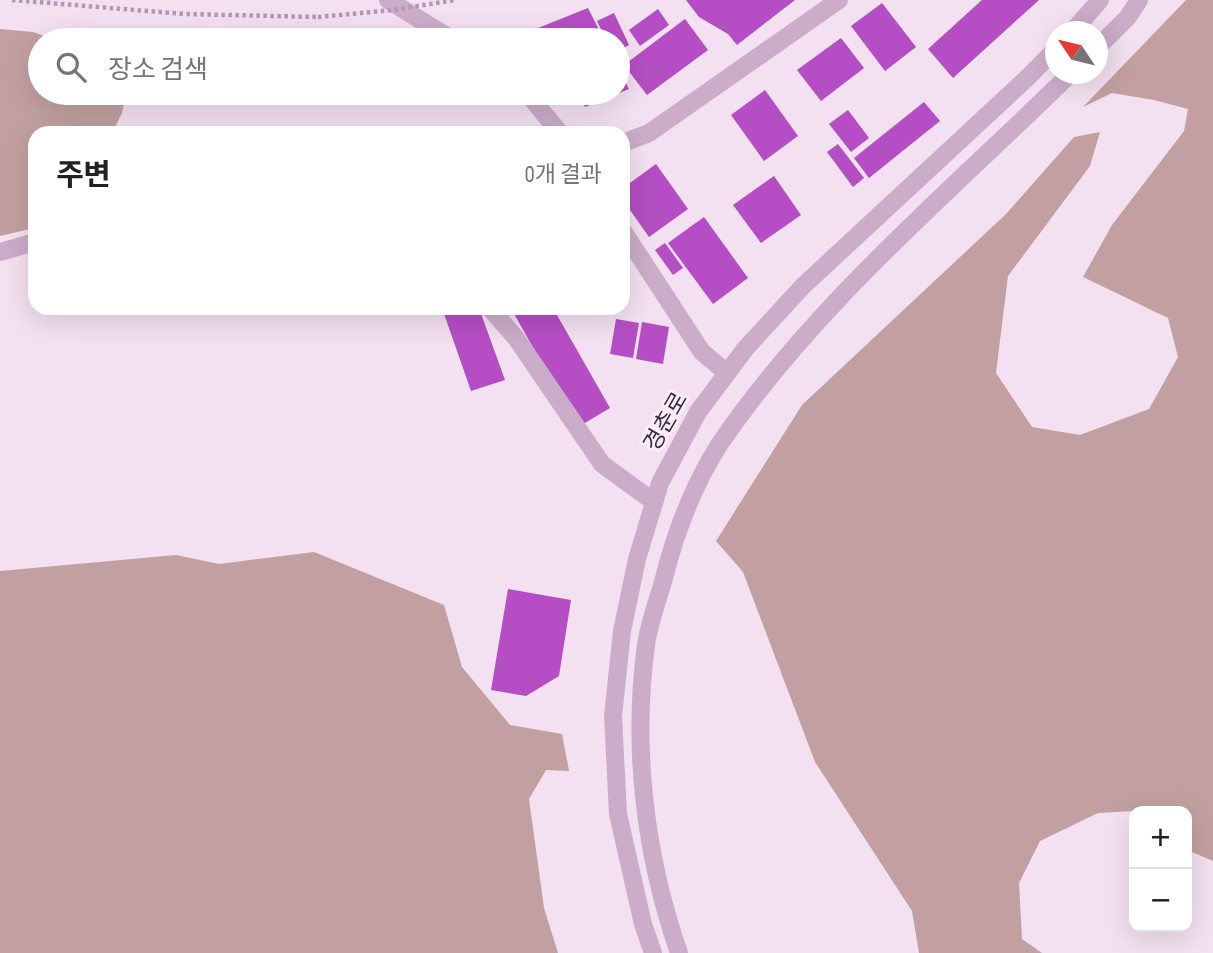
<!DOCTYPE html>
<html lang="ko">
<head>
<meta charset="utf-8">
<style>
  :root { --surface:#fff; --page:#f6f6f6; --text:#202124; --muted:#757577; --line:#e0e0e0 }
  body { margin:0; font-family:"Sofia Sans Condensed","Noto Sans KR",sans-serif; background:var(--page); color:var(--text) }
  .controls { position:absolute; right:21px; bottom:21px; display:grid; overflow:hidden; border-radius:14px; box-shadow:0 7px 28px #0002 }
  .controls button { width:63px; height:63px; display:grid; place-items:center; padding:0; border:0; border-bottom:2px solid var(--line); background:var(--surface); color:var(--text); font:35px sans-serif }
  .compass { position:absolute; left:1045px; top:21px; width:63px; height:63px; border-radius:50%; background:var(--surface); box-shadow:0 7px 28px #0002; rotate:305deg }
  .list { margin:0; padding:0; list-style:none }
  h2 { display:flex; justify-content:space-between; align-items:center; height:91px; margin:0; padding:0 28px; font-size:30px }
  h2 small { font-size:23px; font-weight:400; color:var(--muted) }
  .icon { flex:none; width:38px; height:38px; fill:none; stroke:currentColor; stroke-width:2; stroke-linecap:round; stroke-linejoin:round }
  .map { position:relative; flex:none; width:1213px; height:953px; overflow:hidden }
  .search { position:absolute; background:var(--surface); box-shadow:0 7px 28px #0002; left:28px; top:28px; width:602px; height:77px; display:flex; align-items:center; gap:18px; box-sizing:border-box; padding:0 24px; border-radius:38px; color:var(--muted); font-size:26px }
  .panel { position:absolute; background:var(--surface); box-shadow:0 7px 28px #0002; left:28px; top:126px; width:602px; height:189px; border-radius:21px }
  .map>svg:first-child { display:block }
  .green { fill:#c2a0a1 }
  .building { fill:#b54ec4 }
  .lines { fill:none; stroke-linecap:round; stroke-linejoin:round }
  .path { stroke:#b796b5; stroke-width:4.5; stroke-dasharray:3.5 3.5; stroke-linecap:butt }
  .minor { stroke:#cbacc9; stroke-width:18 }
  .tertiary { stroke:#cbacc9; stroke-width:18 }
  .path-bridge { stroke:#b796b5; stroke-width:4.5; stroke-dasharray:3.5 3.5; stroke-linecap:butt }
  .labels { text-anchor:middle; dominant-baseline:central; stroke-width:6; stroke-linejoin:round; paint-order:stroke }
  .street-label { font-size:23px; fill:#392b3a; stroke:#faedf8 }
</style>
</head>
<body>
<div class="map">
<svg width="1213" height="953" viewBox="0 0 1213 953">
  <rect width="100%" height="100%" fill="#f3e0f0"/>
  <path class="green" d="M 1186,0 L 1213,0 L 1213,861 L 1187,850 L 1187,811 L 1151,810 L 1098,813 L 1040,841 L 1019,883 L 1022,939 L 1042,953 L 919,953 L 912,911 L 815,762 L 743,572 L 716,541 L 802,405 L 1006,214 L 1074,137 L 1100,132 L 1090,166 L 1008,276 L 996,373 L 1032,427 L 1080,435 L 1149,409 L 1178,357 L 1168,318 L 1083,277 L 1112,225 L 1184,131 L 1188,109 L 1154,100 L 1112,93 L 1083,107 Z
    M 0,29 L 33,32 L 55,40 L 40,40 L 40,93 L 126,93 L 122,113 L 112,133 L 35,133 L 35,225 L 34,228 L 0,236 Z
    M 113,37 L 278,40 L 279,40 L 108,40 Z
    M 314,552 L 444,605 L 462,667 L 510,725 L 562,734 L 569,771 L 546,770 L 529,799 L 544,908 L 558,953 L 0,953 L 0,571 L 176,555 L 219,564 Z"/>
  <path class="building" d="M 686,0 L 795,0 L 737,45 L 728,34 L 699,17 Z
    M 982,0 L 1039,0 L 953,78 L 928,49 Z
    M 882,3 L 916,47 L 885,71 L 851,26 Z
    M 588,8 L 604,40 L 508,40 Z
    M 658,9 L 669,25 L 640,46 L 629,30 Z
    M 614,13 L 629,45 L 618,51 L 618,40 L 606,40 L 597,21 Z
    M 685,19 L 708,50 L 647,95 L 624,65 Z
    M 841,38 L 864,68 L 821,101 L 797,70 Z
    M 618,68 L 629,89 L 585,107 L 579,93 L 618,93 Z
    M 765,90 L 798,136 L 764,161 L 731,115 Z
    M 924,102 L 940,121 L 869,178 L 854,158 Z
    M 848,110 L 869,138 L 851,152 L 829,124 Z
    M 838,144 L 864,178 L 853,187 L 827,152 Z
    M 656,164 L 688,209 L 649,237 L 623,200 L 623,188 Z
    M 774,176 L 801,215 L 761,243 L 733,205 Z
    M 704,217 L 748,278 L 713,304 L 668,243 Z
    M 665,243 L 683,268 L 673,275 L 655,250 Z
    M 442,308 L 479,308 L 505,380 L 471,391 Z
    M 521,308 L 553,308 L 610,408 L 578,427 L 513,312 Z
    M 616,319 L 639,323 L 633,358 L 610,354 Z
    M 642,322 L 669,327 L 663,364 L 636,359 Z
    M 508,589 L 571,600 L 559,676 L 526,696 L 491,690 Z"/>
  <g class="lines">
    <path class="path" d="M 12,0 L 185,14 L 318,17"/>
    <path class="minor" d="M 388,0 L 453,40
      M 527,93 L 560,133
      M 623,143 L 649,133 L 839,0
      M 623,231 L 702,352 L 727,373
      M 0,252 L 35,242
      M 490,308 L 516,338 L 602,464 L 654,502"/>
    <path class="tertiary" d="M 1072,32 L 1100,0
      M 1098,47 L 1128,17 L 1139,0
      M 653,953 L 643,924 L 618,814 L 613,716 L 622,631 L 637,559 L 660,483 L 698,412 L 745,349 L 803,286 L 1026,79 L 1056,49
      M 679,953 C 645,855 632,748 646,645 C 649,623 658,600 664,578 C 676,531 694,483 721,442 C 817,302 950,192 1070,74"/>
    <path class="path-bridge" d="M 318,17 L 393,10 L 455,0"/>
  </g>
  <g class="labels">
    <g class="street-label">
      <text transform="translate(666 422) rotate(-60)">경춘로</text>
    </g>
  </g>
</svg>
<div class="controls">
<button>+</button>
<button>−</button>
</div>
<svg class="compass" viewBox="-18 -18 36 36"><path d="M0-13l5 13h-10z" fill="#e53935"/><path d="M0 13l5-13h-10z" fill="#757577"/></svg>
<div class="search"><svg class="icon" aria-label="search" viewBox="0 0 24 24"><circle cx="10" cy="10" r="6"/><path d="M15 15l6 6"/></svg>장소 검색</div>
<section class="panel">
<h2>주변<small>0개 결과</small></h2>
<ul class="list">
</ul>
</section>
</div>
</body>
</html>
